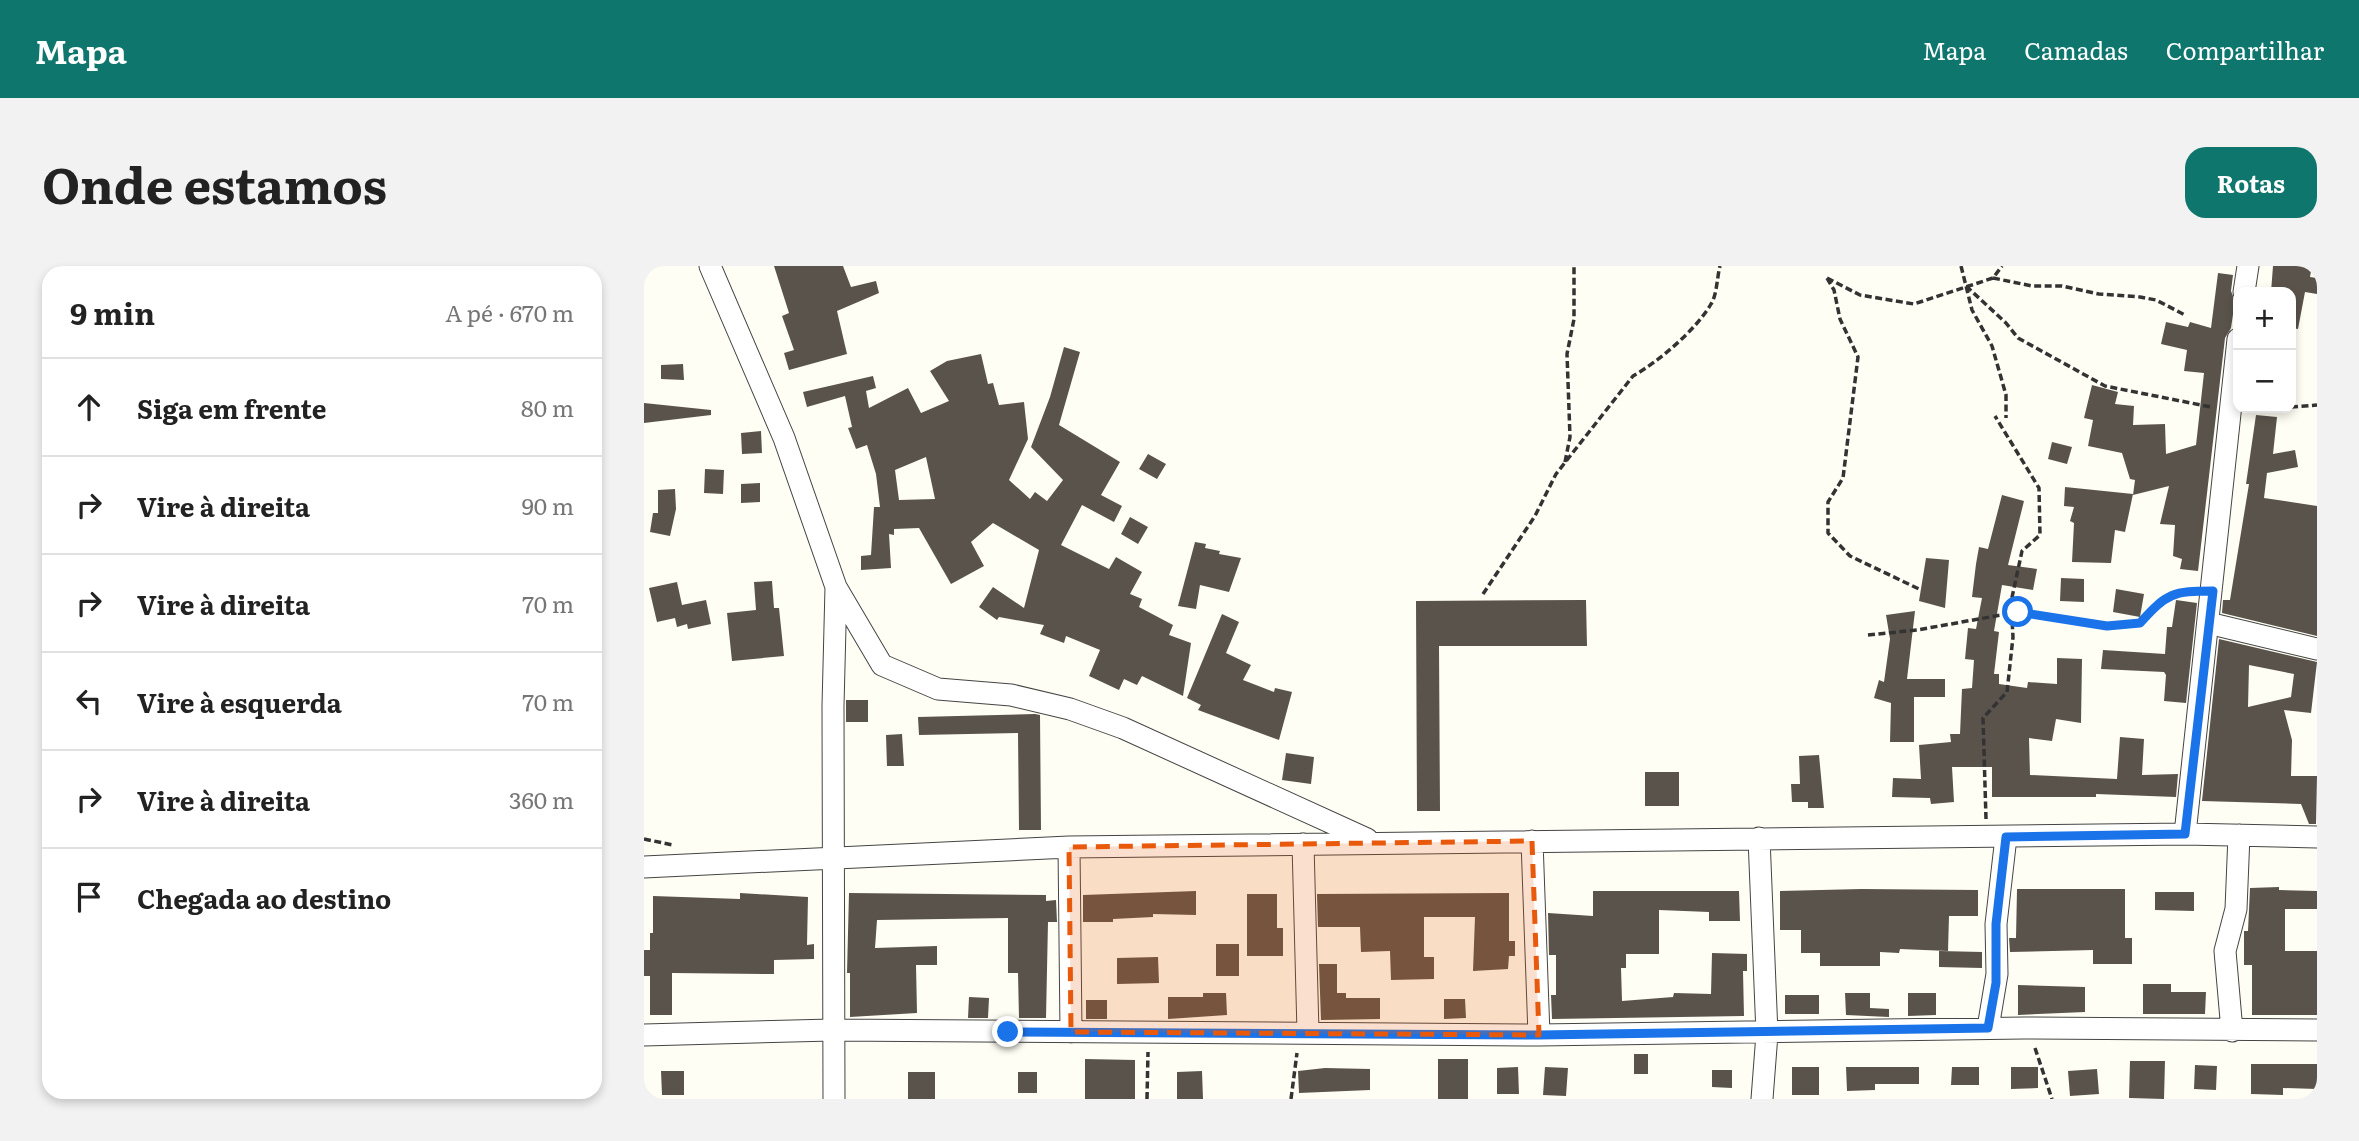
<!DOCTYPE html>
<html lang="pt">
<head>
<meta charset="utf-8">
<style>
  :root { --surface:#fff; --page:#f2f2f2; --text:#222; --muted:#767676; --line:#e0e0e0; --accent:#0f766e }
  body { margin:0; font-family:Literata,serif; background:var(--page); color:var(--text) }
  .controls { position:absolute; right:21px; top:21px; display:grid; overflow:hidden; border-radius:14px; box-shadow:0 4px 10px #0003 }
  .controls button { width:63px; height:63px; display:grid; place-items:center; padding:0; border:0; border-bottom:2px solid var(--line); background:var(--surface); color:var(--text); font:35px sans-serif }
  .stop { position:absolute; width:21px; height:21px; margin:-16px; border:5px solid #1a73e8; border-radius:50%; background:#fff }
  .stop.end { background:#1a73e8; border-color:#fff; box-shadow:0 2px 7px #0008 }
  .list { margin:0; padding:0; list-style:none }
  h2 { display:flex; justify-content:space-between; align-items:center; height:91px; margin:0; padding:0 28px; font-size:30px }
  h2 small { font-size:23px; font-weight:400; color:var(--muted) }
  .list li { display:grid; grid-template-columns:46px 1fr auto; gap:21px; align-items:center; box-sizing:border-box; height:98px; padding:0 28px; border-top:2px solid var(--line) }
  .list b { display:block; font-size:26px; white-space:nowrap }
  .list em { font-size:23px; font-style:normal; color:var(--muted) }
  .icon { flex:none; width:38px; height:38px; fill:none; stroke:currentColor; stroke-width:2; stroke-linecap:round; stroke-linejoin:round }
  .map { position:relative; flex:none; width:1673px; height:833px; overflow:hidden; border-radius:21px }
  header { display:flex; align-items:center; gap:42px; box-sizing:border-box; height:98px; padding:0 35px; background:var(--accent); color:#fff }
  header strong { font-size:33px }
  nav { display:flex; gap:38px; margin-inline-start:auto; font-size:24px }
  .intro { display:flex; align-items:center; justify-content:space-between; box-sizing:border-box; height:168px; padding:0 42px }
  h1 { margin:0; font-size:49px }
  .button { padding:18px 32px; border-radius:21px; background:var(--accent); color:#fff; font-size:24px; font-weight:700 }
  main { display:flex; gap:42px; padding:0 42px }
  aside { flex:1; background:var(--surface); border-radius:21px; box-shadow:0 4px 10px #0003 }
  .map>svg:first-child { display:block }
  .building { fill:#5a534c; fill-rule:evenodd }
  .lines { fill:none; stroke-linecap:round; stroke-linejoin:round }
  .street-casing { stroke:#444; stroke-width:23 }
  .path { stroke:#333; stroke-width:3.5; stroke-dasharray:7 3.5; stroke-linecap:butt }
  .street { stroke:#fff; stroke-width:21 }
  .route { stroke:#1a73e8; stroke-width:9 }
  .marked { fill:#e8590c; fill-opacity:0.2; stroke:#e8590c; stroke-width:5; stroke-dasharray:14 9; stroke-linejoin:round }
</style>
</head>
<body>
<header>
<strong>Mapa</strong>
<nav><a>Mapa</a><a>Camadas</a><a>Compartilhar</a></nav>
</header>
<div class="intro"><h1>Onde estamos</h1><a class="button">Rotas</a></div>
<main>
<aside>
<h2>9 min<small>A pé · 670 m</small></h2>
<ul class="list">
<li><svg class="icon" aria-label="ahead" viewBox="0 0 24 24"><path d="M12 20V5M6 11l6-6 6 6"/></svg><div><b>Siga em frente</b></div><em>80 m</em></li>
<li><svg class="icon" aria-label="right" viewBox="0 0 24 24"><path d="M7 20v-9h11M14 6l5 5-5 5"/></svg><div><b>Vire à direita</b></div><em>90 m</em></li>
<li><svg class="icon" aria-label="right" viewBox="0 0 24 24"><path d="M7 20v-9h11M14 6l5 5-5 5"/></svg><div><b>Vire à direita</b></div><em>70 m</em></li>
<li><svg class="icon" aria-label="left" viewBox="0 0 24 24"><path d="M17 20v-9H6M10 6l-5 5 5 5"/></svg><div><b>Vire à esquerda</b></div><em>70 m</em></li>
<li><svg class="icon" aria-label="right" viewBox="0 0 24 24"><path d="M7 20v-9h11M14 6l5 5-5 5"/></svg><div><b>Vire à direita</b></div><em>360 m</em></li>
<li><svg class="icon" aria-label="arrive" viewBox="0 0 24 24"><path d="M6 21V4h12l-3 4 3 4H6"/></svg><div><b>Chegada ao destino</b></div></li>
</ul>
</aside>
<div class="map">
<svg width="1673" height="833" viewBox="0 0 1673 833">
  <rect width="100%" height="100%" fill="#fffef4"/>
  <path class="building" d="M 130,0 L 199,0 L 207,21 L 232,15 L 235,27 L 193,45 L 203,88 L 145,104 L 140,87 L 150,84 L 138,50 L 145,47 Z
    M 1629,0 L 1668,0 L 1666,11 L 1673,12 L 1673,28 L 1661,26 L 1654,63 L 1647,62 L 1647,26 L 1627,26 Z
    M 1574,7 L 1589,9 L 1587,25 L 1591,35 L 1587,62 L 1581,72 L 1554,305 L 1536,303 L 1538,293 L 1529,290 L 1531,259 L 1516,258 L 1525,220 L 1489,229 L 1491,214 L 1486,213 L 1478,187 L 1444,180 L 1449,154 L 1440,152 L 1448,119 L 1474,126 L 1471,138 L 1490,140 L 1489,159 L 1521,158 L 1522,188 L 1552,179 L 1560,107 L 1540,105 L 1543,84 L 1517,78 L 1522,56 L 1544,61 L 1546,56 L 1567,62 Z
    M 420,81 L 436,86 L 415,159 L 476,196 L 457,229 L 478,240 L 470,256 L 438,239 L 417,279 L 465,303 L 472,291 L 498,306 L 486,328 L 498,333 L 495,341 L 529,359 L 525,369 L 547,377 L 539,430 L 498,410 L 493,419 L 480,413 L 475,424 L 445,410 L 456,384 L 422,370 L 420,377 L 396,368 L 400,359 L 355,351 L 353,354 L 335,341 L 349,321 L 380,342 L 395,284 L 349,257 L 327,276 L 340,300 L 307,318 L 275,262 L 250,263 L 250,269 L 245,268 L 247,302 L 217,304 L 217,290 L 227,289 L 230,241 L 236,241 L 232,208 L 223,179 L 212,183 L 204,162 L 208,161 L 201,130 L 163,141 L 159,126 L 229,110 L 232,122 L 222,125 L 225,142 L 264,122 L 277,147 L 305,135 L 286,105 L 303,95 L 337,88 L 344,118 L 349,117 L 355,139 L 380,136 L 384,173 L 365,214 L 386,233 L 391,226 L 403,235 L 419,214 L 387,181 L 406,131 ZM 282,191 L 291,233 L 255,234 L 251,204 Z
    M 39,98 L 40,114 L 17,113 L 17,99 Z
    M 0,137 L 67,144 L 67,149 L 0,157 Z
    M 1612,149 L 1633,151 L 1629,188 L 1651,184 L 1654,201 L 1623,207 L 1620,232 L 1673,240 L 1673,370 L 1578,347 L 1579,334 L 1586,334 L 1605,218 L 1602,218 Z
    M 117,165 L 118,187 L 98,188 L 97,167 Z
    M 1408,176 L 1428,181 L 1423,198 L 1404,193 Z
    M 504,188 L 522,198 L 513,213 L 495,203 Z
    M 61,203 L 80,204 L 79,228 L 60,227 Z
    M 116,217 L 116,236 L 97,237 L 97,218 Z
    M 1421,221 L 1489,228 L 1481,266 L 1471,264 L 1467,297 L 1428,296 L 1430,257 L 1426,255 L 1430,241 L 1420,240 Z
    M 31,223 L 32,243 L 26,270 L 6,266 L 9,247 L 14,247 L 14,224 Z
    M 1358,229 L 1380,235 L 1364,299 L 1393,303 L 1389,324 L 1358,319 L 1350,365 L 1355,366 L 1350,408 L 1355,408 L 1355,418 L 1383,422 L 1384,416 L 1413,418 L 1413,392 L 1438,393 L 1437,457 L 1412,453 L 1408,475 L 1385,472 L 1386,509 L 1473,513 L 1476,471 L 1500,473 L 1498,509 L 1534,508 L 1532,531 L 1452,528 L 1452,531 L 1348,531 L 1348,501 L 1308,501 L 1310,536 L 1287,538 L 1286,532 L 1248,531 L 1249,512 L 1277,513 L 1275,479 L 1307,476 L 1306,468 L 1316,468 L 1318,423 L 1328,422 L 1330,394 L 1321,393 L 1324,362 L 1332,363 L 1338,332 L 1328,331 L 1332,298 L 1335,281 L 1344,283 Z
    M 486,251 L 504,261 L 494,278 L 477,268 Z
    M 551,276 L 562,278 L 561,282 L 576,285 L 575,288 L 597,292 L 585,326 L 556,319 L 552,343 L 534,340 Z
    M 1282,292 L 1305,294 L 1301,342 L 1275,335 Z
    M 1417,312 L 1440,313 L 1440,336 L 1416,335 Z
    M 128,315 L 130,342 L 135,342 L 140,390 L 88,395 L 83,347 L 112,344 L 110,316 Z
    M 33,316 L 38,339 L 62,334 L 67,358 L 44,363 L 43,358 L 33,361 L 31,352 L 13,356 L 5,322 Z
    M 1472,323 L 1500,328 L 1496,351 L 1469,346 Z
    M 942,334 L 943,380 L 795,380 L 796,545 L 773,545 L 772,335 Z
    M 1532,334 L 1553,337 L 1542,437 L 1520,435 L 1522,409 L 1520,406 L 1457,403 L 1459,384 L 1521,388 L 1523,361 L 1528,361 Z
    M 1271,345 L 1263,413 L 1301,413 L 1301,431 L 1270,431 L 1270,476 L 1246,476 L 1247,437 L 1230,432 L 1235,414 L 1240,416 L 1246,373 L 1242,349 Z
    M 578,348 L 595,356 L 582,387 L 607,399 L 599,414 L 630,426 L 631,422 L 648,426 L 635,474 L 554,444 L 557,439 L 543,432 Z
    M 1575,373 L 1673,396 L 1667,447 L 1640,444 L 1648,474 L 1647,510 L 1673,510 L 1672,558 L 1665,558 L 1657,538 L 1558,535 ZM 1605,399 L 1650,408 L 1647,431 L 1604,441 Z
    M 202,434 L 224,434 L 224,456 L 202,456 Z
    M 391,448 L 396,449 L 397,564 L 375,564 L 374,467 L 275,469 L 274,451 Z
    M 258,468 L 260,500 L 243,500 L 242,469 Z
    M 642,487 L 670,491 L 667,518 L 638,514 Z
    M 1175,489 L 1180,542 L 1164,542 L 1164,536 L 1148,536 L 1147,518 L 1156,518 L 1155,490 Z
    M 1001,506 L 1035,506 L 1035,540 L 1001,540 Z
    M 1635,621 L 1635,624 L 1673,625 L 1673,643 L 1641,643 L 1641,685 L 1673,685 L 1673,749 L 1608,749 L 1608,699 L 1600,699 L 1600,665 L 1604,665 L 1606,622 Z
    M 1217,623 L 1334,624 L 1334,650 L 1305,650 L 1304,685 L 1256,683 L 1255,687 L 1236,686 L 1236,700 L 1176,700 L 1176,687 L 1157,687 L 1157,664 L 1136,664 L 1136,625 Z
    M 1373,623 L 1481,623 L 1481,672 L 1488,672 L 1488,698 L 1449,698 L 1449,684 L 1366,686 L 1365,672 L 1372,672 Z
    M 552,625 L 552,649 L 509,648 L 509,651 L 469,653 L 469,656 L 439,656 L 439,629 Z
    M 949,625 L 1095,625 L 1096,655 L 1065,655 L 1065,646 L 1015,644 L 1015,688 L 982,688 L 982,702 L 977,702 L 978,735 L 1029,731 L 1030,727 L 1067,728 L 1068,687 L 1103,688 L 1103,705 L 1099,705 L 1100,750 L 908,753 L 907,729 L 912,729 L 912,689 L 905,689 L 904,647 L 949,650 Z
    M 1511,626 L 1550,626 L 1550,645 L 1511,644 Z
    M 96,627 L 164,631 L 163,679 L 170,678 L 170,693 L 130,694 L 130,708 L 28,707 L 28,749 L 6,749 L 6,710 L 0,710 L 0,684 L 6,684 L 6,667 L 9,667 L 9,630 L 96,633 Z
    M 205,627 L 402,629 L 402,635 L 412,634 L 413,656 L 404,656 L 402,752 L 375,752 L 374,707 L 364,707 L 364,652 L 233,654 L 231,682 L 293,680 L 293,699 L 272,699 L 273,747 L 206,751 L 206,707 L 203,707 Z
    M 865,627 L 865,675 L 871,675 L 871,690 L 865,690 L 864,703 L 829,705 L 831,651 L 780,651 L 780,691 L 790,691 L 790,713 L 747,714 L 746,685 L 717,686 L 716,661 L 674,661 L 673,628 Z
    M 603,628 L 633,628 L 633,662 L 639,662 L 639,690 L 603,690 Z
    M 572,678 L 595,678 L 595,710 L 572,710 Z
    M 1295,685 L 1338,686 L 1338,702 L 1295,701 Z
    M 514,691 L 515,717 L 473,718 L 473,692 Z
    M 675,698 L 693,698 L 693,727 L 702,727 L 702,732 L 736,732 L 736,753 L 677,754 Z
    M 1499,718 L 1527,718 L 1527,726 L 1562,726 L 1561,748 L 1499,748 Z
    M 1374,719 L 1441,721 L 1441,746 L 1374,749 Z
    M 559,727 L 582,727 L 583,749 L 524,753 L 524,731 L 559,731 Z
    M 1201,727 L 1226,727 L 1226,742 L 1245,743 L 1245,751 L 1202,749 Z
    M 1264,727 L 1292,727 L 1292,749 L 1264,750 Z
    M 1141,729 L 1175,729 L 1175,748 L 1141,748 Z
    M 325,731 L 345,732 L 344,752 L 324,752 Z
    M 800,733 L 821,733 L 822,752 L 800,753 Z
    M 442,734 L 463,734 L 463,753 L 442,753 Z
    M 990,788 L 1004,788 L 1004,808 L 990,808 Z
    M 441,793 L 491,794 L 491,833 L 441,833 Z
    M 794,793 L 824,793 L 824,833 L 794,833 Z
    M 1486,795 L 1521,795 L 1520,833 L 1485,832 Z
    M 1607,798 L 1673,798 L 1673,823 L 1639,822 L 1639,829 L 1607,828 Z
    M 1551,799 L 1573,800 L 1572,824 L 1550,823 Z
    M 874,801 L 875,828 L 853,828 L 853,802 Z
    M 901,801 L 924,802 L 922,830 L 899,829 Z
    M 1148,801 L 1175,801 L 1175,829 L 1148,829 Z
    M 1202,801 L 1275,801 L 1275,818 L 1231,818 L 1231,824 L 1203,825 Z
    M 1308,801 L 1335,801 L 1335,819 L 1307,819 Z
    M 1367,801 L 1394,801 L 1394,822 L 1367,823 Z
    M 681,802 L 726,803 L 726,824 L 655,827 L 654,805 Z
    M 1453,803 L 1455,828 L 1426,830 L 1424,805 Z
    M 1068,804 L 1088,804 L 1088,822 L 1068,821 Z
    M 17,805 L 40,805 L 40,829 L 18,829 Z
    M 558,805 L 559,833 L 533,833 L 533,806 Z
    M 264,806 L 291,806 L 291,833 L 264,833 Z
    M 374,806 L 393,806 L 393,827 L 374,827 Z"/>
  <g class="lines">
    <g class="street-casing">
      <path id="street" d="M 66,0 L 140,172 L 192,321 L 238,399 L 294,423 L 367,429 L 426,443 L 479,462 L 723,573
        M 1600,26 L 1604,0
        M 1564,357 L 1673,383
        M 1541,568 L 1594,73
        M 1115,572 L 1123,768 L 1118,833
        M 888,575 L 895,769
        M 659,578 L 664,766
        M 425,581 L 427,766
        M 0,601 L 425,581 L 1541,568 L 1673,571
        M 1344,762 L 1353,708 L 1352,658 L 1362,571
        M 1588,765 L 1581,685 L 1592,643 L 1595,569
        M 0,769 L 188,764 L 895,769 L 1380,762 L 1673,764
        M 190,833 L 189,440 L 192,321"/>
    </g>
    <path class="path" d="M 1317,0 L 1328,44 L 1348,80 L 1362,129 L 1362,152
      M 1183,12 L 1190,24 L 1196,53 L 1214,91 L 1199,212 L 1184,236 L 1184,267 L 1206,290 L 1277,324
      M 1183,12 L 1216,29 L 1270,38 L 1349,12 L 1358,0
      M 1349,12 L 1388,20 L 1418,20 L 1455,28 L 1496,31 L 1512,34 L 1541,49
      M 1322,20 L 1362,57 L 1374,72 L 1461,120 L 1567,141
      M 1647,141 L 1673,139
      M 1606,143 L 1640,142
      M 921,196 L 926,171 L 923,88 L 930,53 L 930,0
      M 839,328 L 891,250 L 912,208 L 989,110 C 1014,96 1052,64 1067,38 C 1073,29 1073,11 1076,0
      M 1224,369 L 1273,364 L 1374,346 L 1463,360 L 1496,357 C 1511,340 1526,325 1550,325
      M 1342,553 L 1339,452 L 1363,426 L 1369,371 L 1367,336 L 1378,285 L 1396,269 L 1395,222 L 1351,150
      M 0,573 L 29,579
      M 1391,782 L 1408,833
      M 503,833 L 504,786
      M 647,833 L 653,787"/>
    <use href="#street" class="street"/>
  </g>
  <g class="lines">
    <path class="route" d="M 364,766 L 895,769 L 1344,762 L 1352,717 L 1352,658 L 1362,571 L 1541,568 L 1569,325 C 1529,325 1523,327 1496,357 L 1463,360 L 1374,346"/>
  </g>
  <path class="marked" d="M 888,575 L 895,769 L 427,766 L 425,581 Z"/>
</svg>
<div class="controls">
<button>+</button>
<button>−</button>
</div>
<div class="stop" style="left:1374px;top:346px"></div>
<div class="stop end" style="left:364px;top:766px"></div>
</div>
</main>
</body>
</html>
